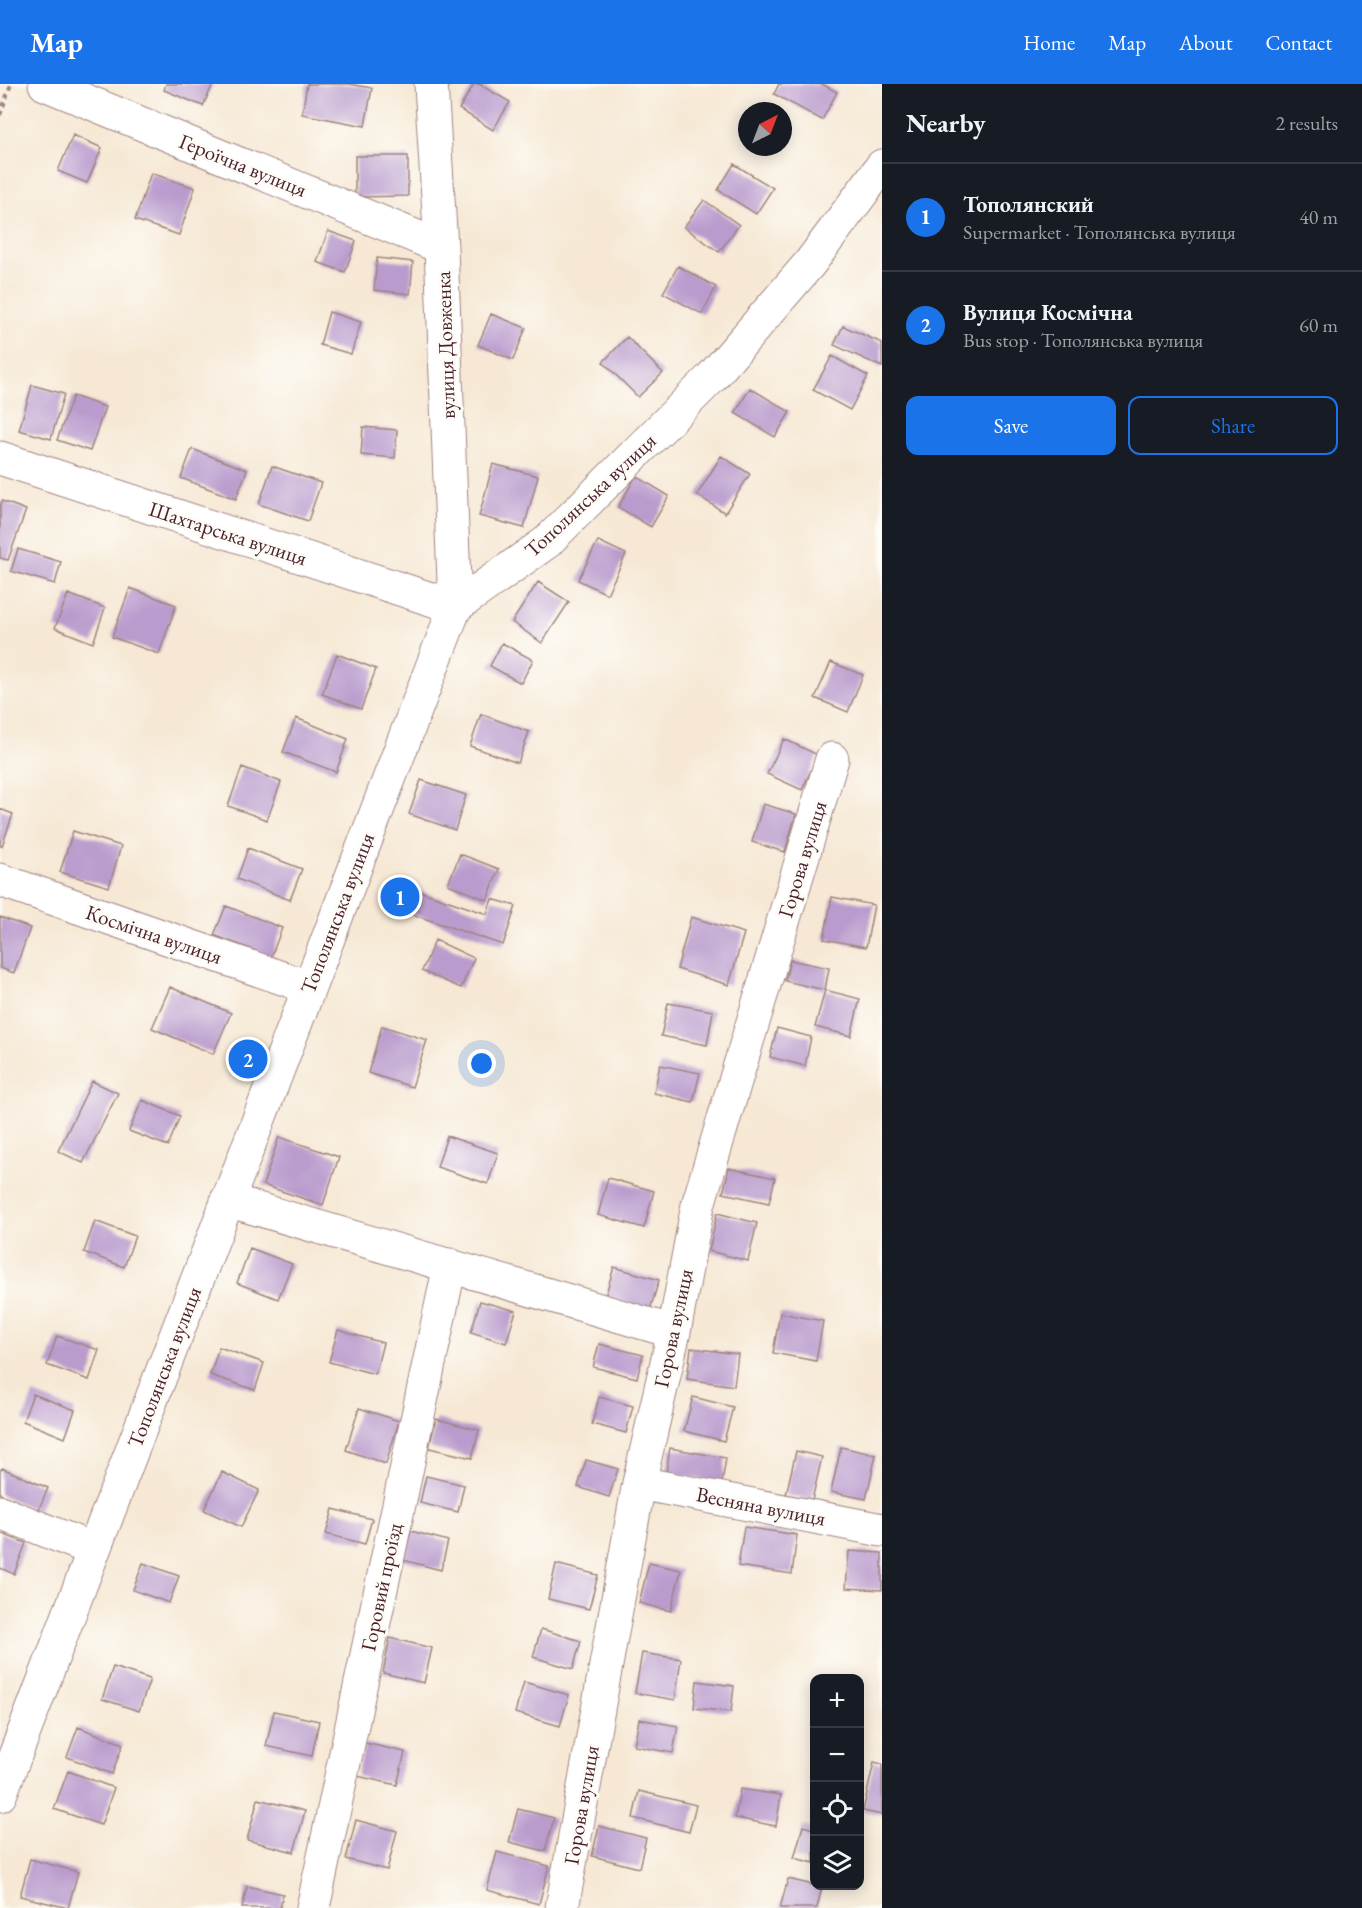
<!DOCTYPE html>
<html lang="en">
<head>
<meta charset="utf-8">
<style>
  :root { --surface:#171b24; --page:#20242c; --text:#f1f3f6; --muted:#9ea1a6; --line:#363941; --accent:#1a73e8 }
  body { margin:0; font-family:"EB Garamond",serif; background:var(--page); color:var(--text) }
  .controls { position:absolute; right:18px; bottom:18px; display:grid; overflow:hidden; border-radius:12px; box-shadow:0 3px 15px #0003 }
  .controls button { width:54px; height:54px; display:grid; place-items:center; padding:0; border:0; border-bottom:2px solid var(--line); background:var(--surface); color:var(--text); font:30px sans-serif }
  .compass { position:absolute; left:738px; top:18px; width:54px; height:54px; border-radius:50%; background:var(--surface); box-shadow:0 3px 15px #0003; rotate:42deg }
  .you { position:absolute; left:482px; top:980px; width:21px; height:21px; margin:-15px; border:4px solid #fff; border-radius:50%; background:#1a73e8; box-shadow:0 0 0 9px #1a73e833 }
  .badge { display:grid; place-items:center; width:39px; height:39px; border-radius:50%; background:var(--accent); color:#fff; font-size:20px; font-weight:700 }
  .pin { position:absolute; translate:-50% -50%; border:3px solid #fff; box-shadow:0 2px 6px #0006 }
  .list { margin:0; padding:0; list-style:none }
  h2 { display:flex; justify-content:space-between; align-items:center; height:78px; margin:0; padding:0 24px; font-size:26px }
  h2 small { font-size:20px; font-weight:400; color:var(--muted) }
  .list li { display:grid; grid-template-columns:39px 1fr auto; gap:18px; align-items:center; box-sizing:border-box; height:108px; padding:0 24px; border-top:2px solid var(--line) }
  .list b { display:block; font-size:22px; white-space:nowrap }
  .list p { margin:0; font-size:20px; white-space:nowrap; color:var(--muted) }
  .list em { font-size:20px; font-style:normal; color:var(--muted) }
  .actions { display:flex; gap:12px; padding:18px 24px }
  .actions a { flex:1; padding:14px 0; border:2px solid var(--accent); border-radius:12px; text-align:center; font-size:21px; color:var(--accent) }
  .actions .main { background:var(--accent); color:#fff }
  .icon { flex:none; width:33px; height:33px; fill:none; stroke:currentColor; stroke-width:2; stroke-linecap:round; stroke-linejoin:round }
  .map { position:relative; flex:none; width:882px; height:1824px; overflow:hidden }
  header { display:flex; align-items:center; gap:36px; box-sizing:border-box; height:84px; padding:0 30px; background:var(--accent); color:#fff }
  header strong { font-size:28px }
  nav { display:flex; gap:33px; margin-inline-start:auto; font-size:21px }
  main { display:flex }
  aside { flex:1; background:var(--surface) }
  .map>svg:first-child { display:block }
  .building { fill:#b99bcd }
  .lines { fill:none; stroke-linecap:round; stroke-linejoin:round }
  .minor-casing { stroke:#a08480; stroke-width:35 }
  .path { stroke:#a08480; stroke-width:4; stroke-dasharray:4.5 4.5; stroke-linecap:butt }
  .minor { stroke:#fff; stroke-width:33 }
  .labels { text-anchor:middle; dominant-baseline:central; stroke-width:6; stroke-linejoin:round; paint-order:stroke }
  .street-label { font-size:21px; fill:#4a1f2b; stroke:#fdfcf7 }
</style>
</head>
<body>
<header>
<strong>Map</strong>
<nav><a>Home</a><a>Map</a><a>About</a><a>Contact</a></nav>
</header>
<main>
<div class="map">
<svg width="882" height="1824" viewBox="0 0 882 1824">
  <rect width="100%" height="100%" fill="#fdfcf7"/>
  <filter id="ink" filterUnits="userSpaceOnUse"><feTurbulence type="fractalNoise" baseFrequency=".0167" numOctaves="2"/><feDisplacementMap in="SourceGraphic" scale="12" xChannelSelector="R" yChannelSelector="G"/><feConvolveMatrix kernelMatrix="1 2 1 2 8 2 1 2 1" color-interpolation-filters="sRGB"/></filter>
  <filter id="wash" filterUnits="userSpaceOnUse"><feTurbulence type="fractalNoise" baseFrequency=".008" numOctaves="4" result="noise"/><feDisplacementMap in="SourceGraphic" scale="24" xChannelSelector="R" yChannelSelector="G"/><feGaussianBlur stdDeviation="1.35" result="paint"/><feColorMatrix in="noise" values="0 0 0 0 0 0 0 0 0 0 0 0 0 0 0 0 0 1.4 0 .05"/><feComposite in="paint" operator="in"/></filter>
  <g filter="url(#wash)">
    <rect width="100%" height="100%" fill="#f6e8d4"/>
    <g id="blocks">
      <path class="building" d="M 166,0 L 213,0 L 203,22 L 164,6 Z
        M 307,0 L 349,0 L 372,4 L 365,42 L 302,30 Z
        M 474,0 L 479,0 L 510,18 L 493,46 L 459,25 Z
        M 779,0 L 822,0 L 837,8 L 822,36 L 774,10 Z
        M 73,51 L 102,64 L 87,99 L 58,87 Z
        M 355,72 L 408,72 L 408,112 L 355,113 Z
        M 734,80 L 773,104 L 756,130 L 718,106 Z
        M 151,89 L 195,104 L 179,151 L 135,136 Z
        M 704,116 L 739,141 L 719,168 L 684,143 Z
        M 328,147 L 356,157 L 345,188 L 317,178 Z
        M 377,174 L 413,178 L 410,210 L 374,206 Z
        M 678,182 L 716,203 L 702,230 L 663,209 Z
        M 329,228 L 361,238 L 351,270 L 320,261 Z
        M 491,230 L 526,244 L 513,276 L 478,261 Z
        M 843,242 L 882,259 L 882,283 L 834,261 Z
        M 627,253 L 663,289 L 638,313 L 603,278 Z
        M 832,272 L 868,292 L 850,326 L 813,306 Z
        M 32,301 L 64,310 L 51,355 L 19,346 Z
        M 750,304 L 790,328 L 775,353 L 735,329 Z
        M 73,312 L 105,323 L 90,367 L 57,356 Z
        M 363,343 L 397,346 L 395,374 L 361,371 Z
        M 192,365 L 247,386 L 236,415 L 181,394 Z
        M 721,372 L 750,390 L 725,429 L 697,411 Z
        M 493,380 L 538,392 L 524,444 L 479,432 Z
        M 272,382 L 321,399 L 308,437 L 259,420 Z
        M 636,392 L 669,412 L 651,443 L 618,423 Z
        M 2,417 L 26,426 L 8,476 L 0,474 L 0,422 Z
        M 598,457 L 626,470 L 607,510 L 578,496 Z
        M 18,465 L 61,478 L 55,500 L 11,487 Z
        M 538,498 L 569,518 L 542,559 L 512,538 Z
        M 130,504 L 176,521 L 159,570 L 112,553 Z
        M 68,510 L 105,524 L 93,559 L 55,544 Z
        M 502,559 L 533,576 L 521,599 L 490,582 Z
        M 337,570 L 376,585 L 361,625 L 322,610 Z
        M 831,578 L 863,591 L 848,628 L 815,614 Z
        M 481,630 L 529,648 L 518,679 L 470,662 Z
        M 296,634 L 348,655 L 336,688 L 283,668 Z
        M 784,655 L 818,671 L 802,706 L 767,690 Z
        M 242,683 L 281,698 L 267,736 L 228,722 Z
        M 421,696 L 466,711 L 455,746 L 409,730 Z
        M 763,720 L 796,730 L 785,768 L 752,758 Z
        M 0,725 L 13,730 L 2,762 L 0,762 Z
        M 73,747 L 121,762 L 109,803 L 60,788 Z
        M 248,764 L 302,785 L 290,816 L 237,795 Z
        M 460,770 L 499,785 L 487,816 L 448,800 Z
        M 396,799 L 487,830 L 492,815 L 516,822 L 503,861 L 388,822 Z
        M 832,813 L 874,821 L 866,863 L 824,855 Z
        M 226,822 L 282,844 L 271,873 L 214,851 Z
        M 0,833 L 30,844 L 14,889 L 0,884 Z
        M 691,833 L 744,849 L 729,901 L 677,885 Z
        M 435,856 L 474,874 L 461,904 L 422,887 Z
        M 790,876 L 829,884 L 825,906 L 860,915 L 851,952 L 815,943 L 825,906 L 785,897 Z
        M 170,903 L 231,929 L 213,970 L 152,944 Z
        M 668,919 L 713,927 L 707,961 L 661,952 Z
        M 382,942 L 427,956 L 412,1003 L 368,989 Z
        M 777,944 L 811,953 L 805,982 L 770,973 Z
        M 660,981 L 700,989 L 693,1018 L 654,1009 Z
        M 92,997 L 118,1009 L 83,1079 L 58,1067 Z
        M 142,1016 L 180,1032 L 168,1062 L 129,1047 Z
        M 447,1052 L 498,1069 L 488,1100 L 437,1083 Z
        M 279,1053 L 339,1073 L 323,1121 L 263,1101 Z
        M 729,1084 L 775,1094 L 769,1119 L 723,1109 Z
        M 608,1094 L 654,1107 L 644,1144 L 598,1131 Z
        M 717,1129 L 757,1139 L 748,1177 L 709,1167 Z
        M 95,1137 L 135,1152 L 124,1183 L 84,1168 Z
        M 250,1164 L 292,1180 L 278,1215 L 237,1199 Z
        M 614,1183 L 659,1196 L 650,1226 L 605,1213 Z
        M 480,1217 L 516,1227 L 506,1259 L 471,1248 Z
        M 780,1229 L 823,1237 L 816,1277 L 773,1269 Z
        M 338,1246 L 383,1259 L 375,1290 L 329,1278 Z
        M 57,1252 L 99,1266 L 89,1296 L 47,1281 Z
        M 599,1260 L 643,1271 L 637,1294 L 593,1283 Z
        M 219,1263 L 264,1279 L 255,1306 L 210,1291 Z
        M 691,1264 L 738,1270 L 734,1302 L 687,1295 Z
        M 33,1310 L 75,1326 L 65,1354 L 23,1337 Z
        M 599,1313 L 633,1322 L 626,1349 L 592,1340 Z
        M 693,1313 L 733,1323 L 724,1357 L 684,1347 Z
        M 359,1324 L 399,1337 L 386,1380 L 346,1366 Z
        M 436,1335 L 479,1346 L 472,1374 L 429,1364 Z
        M 841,1363 L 876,1371 L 866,1415 L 831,1408 Z
        M 670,1364 L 726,1374 L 722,1399 L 666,1389 Z
        M 796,1367 L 822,1373 L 812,1416 L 786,1411 Z
        M 586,1376 L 618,1385 L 609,1413 L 578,1403 Z
        M 2,1384 L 48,1404 L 38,1427 L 0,1410 L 0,1387 Z
        M 222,1388 L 259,1406 L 241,1443 L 204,1426 Z
        M 426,1392 L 464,1401 L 458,1428 L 420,1419 Z
        M 333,1425 L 372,1435 L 365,1460 L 326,1450 Z
        M 744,1443 L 797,1451 L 792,1490 L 738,1482 Z
        M 411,1447 L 448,1457 L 441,1486 L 403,1476 Z
        M 0,1449 L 26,1459 L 14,1490 L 0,1484 Z
        M 849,1467 L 882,1469 L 882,1506 L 846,1504 Z
        M 143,1479 L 179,1492 L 169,1519 L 133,1506 Z
        M 649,1479 L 681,1486 L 671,1527 L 639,1519 Z
        M 556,1480 L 598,1491 L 589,1525 L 548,1515 Z
        M 541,1545 L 581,1557 L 573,1585 L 533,1573 Z
        M 390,1554 L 432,1564 L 424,1599 L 383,1589 Z
        M 642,1569 L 681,1575 L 675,1616 L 635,1609 Z
        M 113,1583 L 150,1595 L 139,1627 L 102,1615 Z
        M 697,1597 L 734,1602 L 731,1628 L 694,1624 Z
        M 524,1598 L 569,1611 L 560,1642 L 515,1629 Z
        M 274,1627 L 319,1637 L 312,1672 L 266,1662 Z
        M 639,1635 L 678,1642 L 673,1669 L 634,1662 Z
        M 78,1643 L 123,1660 L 112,1690 L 67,1673 Z
        M 365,1659 L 405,1668 L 397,1701 L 357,1692 Z
        M 874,1678 L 882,1680 L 882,1731 L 863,1727 Z
        M 68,1687 L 114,1704 L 101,1741 L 54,1725 Z
        M 740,1705 L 781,1711 L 776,1742 L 735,1734 Z
        M 639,1707 L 696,1721 L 689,1748 L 633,1734 Z
        M 258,1715 L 305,1727 L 294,1768 L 247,1756 Z
        M 518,1725 L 554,1734 L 545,1767 L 509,1758 Z
        M 356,1736 L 397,1747 L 387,1786 L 346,1775 Z
        M 599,1742 L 646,1754 L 639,1784 L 592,1772 Z
        M 803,1742 L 814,1745 L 814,1779 L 794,1774 Z
        M 497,1768 L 549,1782 L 539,1820 L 487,1806 Z
        M 30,1775 L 78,1788 L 68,1824 L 20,1812 Z
        M 788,1795 L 822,1803 L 817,1824 L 780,1824 Z
        M 247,1802 L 283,1810 L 280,1824 L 242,1824 Z"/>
    </g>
  </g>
  <g filter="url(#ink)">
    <use href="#blocks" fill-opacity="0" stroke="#a08480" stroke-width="1.5"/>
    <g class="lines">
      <g class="minor-casing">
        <path id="minor" d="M 45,0 L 441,163
          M 0,374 L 455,523 L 441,163 L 431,0
          M 0,796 L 308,903
          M 227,1116 L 674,1248
          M 639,1399 L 882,1446
          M 0,1428 L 94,1466
          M 0,1711 L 455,523 L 547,458 L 712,293 L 810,179 L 882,82
          M 313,1824 L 450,1181
          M 562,1824 L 639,1399 L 674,1248 L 698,1121 L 832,675"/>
      </g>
      <path class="path" d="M 0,31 L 11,0"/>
      <use href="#minor" class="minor"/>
    </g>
  </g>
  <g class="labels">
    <g class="street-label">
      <text transform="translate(243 81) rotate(22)">Героїчна вулиця</text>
      <text transform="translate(445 261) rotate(-92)">вулиця Довженка</text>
      <text transform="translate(590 411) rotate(-43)">Тополянська вулиця</text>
      <text transform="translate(228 449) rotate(18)">Шахтарська вулиця</text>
      <text transform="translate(802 775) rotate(-73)">Горова вулиця</text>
      <text transform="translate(337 829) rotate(-69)">Тополянська вулиця</text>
      <text transform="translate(154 850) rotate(19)">Космічна вулиця</text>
      <text transform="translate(673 1244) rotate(-78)">Горова вулиця</text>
      <text transform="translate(164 1283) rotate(-69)">Тополянська вулиця</text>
      <text transform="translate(761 1422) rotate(11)">Весняна вулиця</text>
      <text transform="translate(381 1503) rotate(-78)">Горовий проїзд</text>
      <text transform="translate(581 1721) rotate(-80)">Горова вулиця</text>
    </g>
  </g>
</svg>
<div class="controls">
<button>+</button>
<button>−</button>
<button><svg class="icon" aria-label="locate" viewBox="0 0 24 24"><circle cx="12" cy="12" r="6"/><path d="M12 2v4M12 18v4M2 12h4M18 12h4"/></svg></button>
<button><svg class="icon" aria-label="layers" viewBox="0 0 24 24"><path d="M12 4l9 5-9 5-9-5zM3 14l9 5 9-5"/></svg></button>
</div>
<svg class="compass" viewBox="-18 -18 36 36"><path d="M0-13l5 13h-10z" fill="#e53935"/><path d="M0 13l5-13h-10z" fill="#9ea1a6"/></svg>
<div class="you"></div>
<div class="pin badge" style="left:400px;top:813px">1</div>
<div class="pin badge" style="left:248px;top:975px">2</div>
</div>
<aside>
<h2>Nearby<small>2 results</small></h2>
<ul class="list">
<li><span class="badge">1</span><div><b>Тополянский</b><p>Supermarket · Тополянська вулиця</p></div><em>40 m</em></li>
<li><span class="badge">2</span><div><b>Вулиця Космічна</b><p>Bus stop · Тополянська вулиця</p></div><em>60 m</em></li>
</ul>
<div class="actions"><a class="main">Save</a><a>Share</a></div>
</aside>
</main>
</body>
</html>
